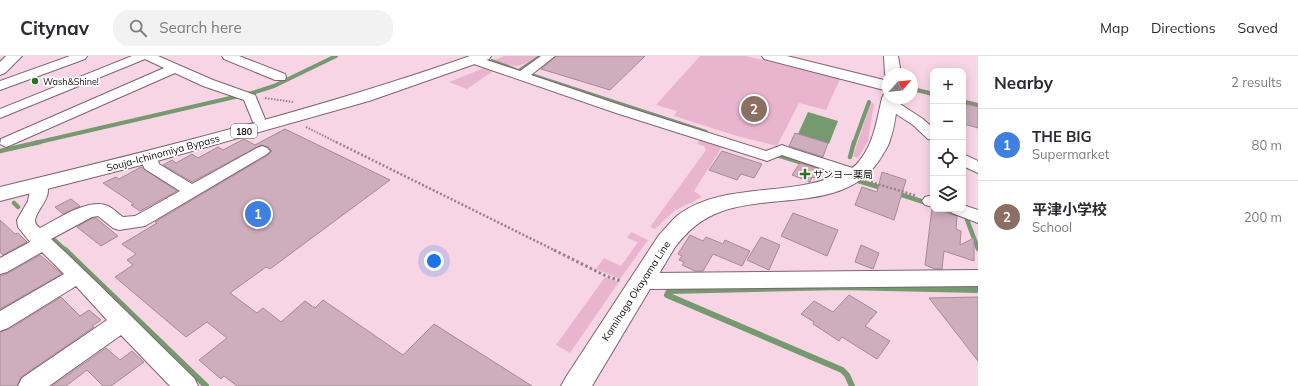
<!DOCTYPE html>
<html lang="en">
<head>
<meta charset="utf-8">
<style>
  :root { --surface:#fff; --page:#f2f2f3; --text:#2b2b33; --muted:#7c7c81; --line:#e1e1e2; --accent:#b45309 }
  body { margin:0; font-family:Mulish,"Noto Sans JP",sans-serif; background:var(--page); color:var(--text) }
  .controls { position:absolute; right:12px; top:12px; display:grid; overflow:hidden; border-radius:8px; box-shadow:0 2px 10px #0003 }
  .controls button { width:36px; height:36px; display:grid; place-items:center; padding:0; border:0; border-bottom:1px solid var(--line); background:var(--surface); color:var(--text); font:20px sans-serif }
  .compass { position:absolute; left:882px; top:12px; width:36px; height:36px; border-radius:50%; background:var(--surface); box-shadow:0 2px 10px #0003; rotate:63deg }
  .you { position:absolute; left:434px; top:205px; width:14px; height:14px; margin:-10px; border:3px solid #fff; border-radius:50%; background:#1a73e8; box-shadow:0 0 0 6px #1a73e833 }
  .badge { display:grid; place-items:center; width:26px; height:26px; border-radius:50%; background:var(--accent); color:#fff; font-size:13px; font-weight:700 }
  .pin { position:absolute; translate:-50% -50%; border:2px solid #fff; box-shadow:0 1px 4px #0006 }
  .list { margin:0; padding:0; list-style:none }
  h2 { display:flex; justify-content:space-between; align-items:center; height:52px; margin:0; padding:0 16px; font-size:17px }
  h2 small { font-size:13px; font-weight:400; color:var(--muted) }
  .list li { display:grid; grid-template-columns:26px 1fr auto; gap:12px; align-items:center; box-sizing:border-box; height:72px; padding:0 16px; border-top:1px solid var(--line) }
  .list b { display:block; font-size:15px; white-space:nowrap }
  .list p { margin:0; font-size:13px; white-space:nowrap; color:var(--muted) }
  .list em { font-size:13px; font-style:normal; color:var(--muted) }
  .icon { flex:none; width:22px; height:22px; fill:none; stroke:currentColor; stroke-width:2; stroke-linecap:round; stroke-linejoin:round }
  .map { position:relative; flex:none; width:978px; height:330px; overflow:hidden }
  header { display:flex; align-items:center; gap:24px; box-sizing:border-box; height:56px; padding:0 20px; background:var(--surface); border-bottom:1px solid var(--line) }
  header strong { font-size:19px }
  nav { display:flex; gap:22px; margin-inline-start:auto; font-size:14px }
  .search { width:280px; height:36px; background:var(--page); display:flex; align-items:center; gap:10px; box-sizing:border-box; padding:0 14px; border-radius:16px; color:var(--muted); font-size:15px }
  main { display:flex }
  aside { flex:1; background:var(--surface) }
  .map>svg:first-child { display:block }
  .green { fill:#e9b5ce }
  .water { fill:#759a6f }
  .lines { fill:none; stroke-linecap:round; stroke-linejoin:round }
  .stream-far2 { stroke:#759a6f; stroke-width:4 }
  .stream-far1 { stroke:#759a6f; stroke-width:4.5 }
  .stream { stroke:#759a6f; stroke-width:6 }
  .building { fill:#ceadbc; stroke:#a88897 }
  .minor-casing { stroke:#806270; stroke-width:2 }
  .tertiary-casing { stroke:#806270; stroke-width:2 }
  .secondary-casing { stroke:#806270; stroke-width:2 }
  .trunk-casing { stroke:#806270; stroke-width:2 }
  .path-far2 { stroke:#987f8b; stroke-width:2; stroke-dasharray:1.5 1.5; stroke-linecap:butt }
  .path-far1 { stroke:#987f8b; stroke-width:2.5; stroke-dasharray:2 2; stroke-linecap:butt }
  .path { stroke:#987f8b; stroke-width:3; stroke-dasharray:2.5 2.5; stroke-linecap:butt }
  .minor { fill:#fff; fill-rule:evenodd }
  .tertiary { fill:#fff; fill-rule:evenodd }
  .secondary { fill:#fff; fill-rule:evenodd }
  .trunk { fill:#fff; fill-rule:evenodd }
  .poi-dot { fill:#29751b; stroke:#fff; stroke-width:1.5 }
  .labels { text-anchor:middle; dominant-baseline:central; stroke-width:3.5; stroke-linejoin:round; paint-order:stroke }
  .far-poi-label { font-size:9px; fill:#180d12; stroke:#fff; text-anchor:start }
  .shield { fill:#fff; stroke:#5d5659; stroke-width:1 }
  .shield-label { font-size:9px; font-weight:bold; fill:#180d12 }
  .street-label { font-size:10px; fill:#180d12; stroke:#fff }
  .poi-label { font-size:10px; fill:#180d12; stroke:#fff; text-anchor:start }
</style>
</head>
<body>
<header>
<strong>Citynav</strong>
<div class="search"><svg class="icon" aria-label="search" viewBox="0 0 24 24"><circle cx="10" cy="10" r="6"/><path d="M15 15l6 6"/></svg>Search here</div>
<nav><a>Map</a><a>Directions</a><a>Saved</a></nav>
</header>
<main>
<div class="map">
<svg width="978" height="330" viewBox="0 0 978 330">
  <rect width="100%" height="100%" fill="#f8d5e5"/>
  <path class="green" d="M 504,0 L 537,0 C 517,13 517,12 495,4 Z
    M 700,0 L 746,0 L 840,23 L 826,54 L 799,47 L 777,90 L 737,80 L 674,60 L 677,55 L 656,49 Z
    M 489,10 L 496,13 L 467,33 L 449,26 Z
    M 871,46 L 874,48 L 868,85 L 858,102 L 853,100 Z
    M 701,81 L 724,88 L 694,135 L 702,141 L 674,155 L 655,173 L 650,171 L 706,94 L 704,90 L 697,88 Z
    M 631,176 L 648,184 L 620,223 L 596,213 L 604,202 L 621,210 L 638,186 L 627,182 Z
    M 605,221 L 619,226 L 570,297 L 556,289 Z"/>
  <path class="water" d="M 808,56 L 838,65 L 829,88 L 798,78 Z"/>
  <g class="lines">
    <path class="stream-far2" d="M 492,5 L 516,14
      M 519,15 L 541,0
      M 525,17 L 706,76
      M 912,33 L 933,38
      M 963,46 L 978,49
      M 35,87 L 252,37 L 274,30 L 336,0
      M 854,87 L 869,46"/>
    <path class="stream-far1" d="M 0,95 L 40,86
      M 774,98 L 845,120
      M 850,101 L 854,86
      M 852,123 L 885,133
      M 896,137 L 933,149
      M 14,147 L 18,151
      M 944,153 L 966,161 L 978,193
      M 52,182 L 66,195"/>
    <path class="stream" d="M 65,194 L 206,330
      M 852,330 L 847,319 L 842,314 L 667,239 L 669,235 L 841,231 L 978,234"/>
  </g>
  <path class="building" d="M 556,0 L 645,0 L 610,34 L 541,13 Z
    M 966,48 L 978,51 L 978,72 L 964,68 Z
    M 285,73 L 390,124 L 270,213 L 266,211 L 230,237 L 257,257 L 263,252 L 281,266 L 305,245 L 315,252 L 323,244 L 403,299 L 434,268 L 532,330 L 237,330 L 224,320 L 221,323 L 199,304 L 227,282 L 207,266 L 186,281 L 115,221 L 133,209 L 127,204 L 136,198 L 122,188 L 157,167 L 155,166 L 268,99 L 272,95 L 268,91 L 261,89 L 192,126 L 163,109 L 172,104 L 176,107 L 192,98 L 198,102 L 218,91 L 223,94 L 244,83 L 255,89 Z
    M 795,77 L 828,87 L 823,101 L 789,90 Z
    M 722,95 L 762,108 L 754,122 L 741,118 L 737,124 L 709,114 Z
    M 800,107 L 819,113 L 815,122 L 812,121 L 810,126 L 792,119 Z
    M 141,111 L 177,135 L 140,155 L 131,149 L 134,148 L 103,127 L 116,121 L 119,123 Z
    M 882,116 L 906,124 L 894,164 L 855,149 L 862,131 L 877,136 Z
    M 71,143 L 80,150 L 63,158 L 55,151 Z
    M 932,152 L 957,160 L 956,173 L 961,175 L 960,189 L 974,182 L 974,205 L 944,195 L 942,213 L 935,213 L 925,209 Z
    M 793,157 L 838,174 L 827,200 L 781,180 Z
    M 92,162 L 96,162 L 118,180 L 101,190 L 77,171 Z
    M 0,164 L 15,178 L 18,177 L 27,186 L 3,199 L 0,196 Z
    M 690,179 L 703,185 L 706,181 L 723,188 L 725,184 L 750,195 L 742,210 L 713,198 L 703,215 L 695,215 L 682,209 L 684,206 L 679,204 L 682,200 L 678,198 Z
    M 761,181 L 780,189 L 769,214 L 747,204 Z
    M 861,189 L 879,197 L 873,213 L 855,206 Z
    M 40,199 L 62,218 L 0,253 L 0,220 L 8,217 Z
    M 849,239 L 877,256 L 865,270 L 890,285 L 877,303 L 842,281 L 839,285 L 813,268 L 814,266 L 801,258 L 814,245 L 833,256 Z
    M 61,241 L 80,260 L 89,254 L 101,264 L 92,270 L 94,271 L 21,321 L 17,330 L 0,330 L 0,276 L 9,273 Z
    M 978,241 L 978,305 L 929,242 Z
    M 106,292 L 120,304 L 132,295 L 144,306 L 111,330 L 103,330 L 87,314 L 66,330 L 52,330 Z"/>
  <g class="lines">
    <g class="minor-casing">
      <path id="minor" d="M 70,0 L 87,0 L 85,3 L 0,34 L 0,25 Z
        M 132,0 L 158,0 L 213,24 L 255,39 L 265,63 L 263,66 L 258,67 L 253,66 L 244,44 L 203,30 L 175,17 L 11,89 L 6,91 L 0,88 L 1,83 L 164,12 L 145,3 L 0,62 L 0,53 Z
        M 222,0 L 239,0 L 285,18 L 286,21 L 285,24 L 275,24 L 224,3 Z
        M 475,0 L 520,15 L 541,0 L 555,0 L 531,19 L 626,51 L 766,95 L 782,89 L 787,91 L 862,115 L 864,119 L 862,123 L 856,124 L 782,99 L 767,105 L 761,103 L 616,57 L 471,7 L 469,4 L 471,1 Z
        M 889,43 L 894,44 L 923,63 L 933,72 L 933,84 L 928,83 L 913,69 L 884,50 L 882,47 L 884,44 Z
        M 262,90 L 267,92 L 270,95 L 267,98 L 145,170 L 119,174 L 113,172 L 98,160 L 92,161 L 51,183 C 100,228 146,276 194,322 L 198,330 L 170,330 L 121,279 L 49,330 L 18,330 L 22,322 L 107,264 L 76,230 L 8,272 L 0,275 L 0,255 L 64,218 L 42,196 L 7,216 L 0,218 L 0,202 L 30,186 L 18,171 L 17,164 L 28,145 L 31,129 L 33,125 L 39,124 L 45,125 C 55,140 37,152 35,164 C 35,168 37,170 40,172 C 56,164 89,141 108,150 C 113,152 118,158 123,161 L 135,160 L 180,135 L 145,113 C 142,109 141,103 144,98 L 150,96 L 156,98 L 159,108 L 192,128 L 257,92 Z
        M 963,98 L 978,105 L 978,117 L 963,110 Z
        M 933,139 L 933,151 L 925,149 L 922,145 L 925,141 Z
        M 963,149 L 978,154 L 978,167 L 952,157 L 949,153 L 963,153 Z
        M 644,214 L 652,217 L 978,214 L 978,230 L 649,233 L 637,227 L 634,222 L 637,217 Z"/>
    </g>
    <g class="tertiary-casing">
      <path id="tertiary" d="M 762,0 L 787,0 L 888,25 L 888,35 L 764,3 Z"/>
    </g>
    <g class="secondary-casing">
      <path id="secondary" d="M 884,0 L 898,0 L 901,18 L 888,18 L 887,21 L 885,18 Z
        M 888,37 L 888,42 L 898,42 C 896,56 895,71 890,84 C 889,89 886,93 883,98 C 849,160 769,134 715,158 C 697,166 687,176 675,191 L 592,330 L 561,330 L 566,321 L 659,179 C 665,173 671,165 678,159 C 723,126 785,141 835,120 C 844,117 854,113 860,104 C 874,87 877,63 882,42 L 884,38 Z"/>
    </g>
    <g class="trunk-casing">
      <path id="trunk" d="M 6,0 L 22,0 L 5,17 L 0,19 L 0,6 Z
        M 470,0 L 491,0 L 489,3 L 369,45 L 157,105 L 0,145 L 0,131 C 158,93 316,54 470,0 Z"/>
    </g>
    <path class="path-far2" d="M 912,31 L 933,37
      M 265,42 L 293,46
      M 963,44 L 978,48
      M 306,71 L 338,87"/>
    <path class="path-far1" d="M 336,86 L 556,195
      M 871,126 L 917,140"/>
    <path class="path" d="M 554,194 L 606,220 L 621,225"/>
    <use href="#minor" class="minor"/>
    <use href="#tertiary" class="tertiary"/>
    <use href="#secondary" class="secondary"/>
    <use href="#trunk" class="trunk"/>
  </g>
  <g class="poi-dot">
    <circle cx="35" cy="25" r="4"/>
    <path d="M803 112h4v4h4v4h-4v4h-4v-4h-4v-4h4z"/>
  </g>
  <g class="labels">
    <g class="far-poi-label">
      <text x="43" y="25">Wash&amp;Shine!</text>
    </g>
    <rect class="shield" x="231" y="68" width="26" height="14" rx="3"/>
    <g class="shield-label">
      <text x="244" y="75">180</text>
    </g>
    <g class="street-label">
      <text transform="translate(163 97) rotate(-15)">Souja-Ichinomiya Bypass</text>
      <text transform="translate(636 235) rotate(-57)">Kamihaga Okayama Line</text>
    </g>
    <g class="poi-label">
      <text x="813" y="118">サンヨー薬局</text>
    </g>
  </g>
</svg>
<div class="controls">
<button>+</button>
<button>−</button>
<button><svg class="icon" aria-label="locate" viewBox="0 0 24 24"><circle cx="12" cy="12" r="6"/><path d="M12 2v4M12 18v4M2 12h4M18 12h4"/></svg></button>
<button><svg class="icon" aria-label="layers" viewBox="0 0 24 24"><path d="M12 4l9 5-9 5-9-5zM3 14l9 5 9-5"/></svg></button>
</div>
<svg class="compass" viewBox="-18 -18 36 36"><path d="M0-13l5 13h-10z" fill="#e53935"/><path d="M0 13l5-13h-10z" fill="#7c7c81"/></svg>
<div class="you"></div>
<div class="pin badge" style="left:258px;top:158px;background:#3f7fe0">1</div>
<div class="pin badge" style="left:754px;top:53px;background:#8d6e63">2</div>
</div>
<aside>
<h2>Nearby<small>2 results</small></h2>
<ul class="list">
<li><span class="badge" style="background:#3f7fe0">1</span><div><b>THE BIG</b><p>Supermarket</p></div><em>80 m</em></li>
<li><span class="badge" style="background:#8d6e63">2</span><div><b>平津小学校</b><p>School</p></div><em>200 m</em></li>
</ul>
</aside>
</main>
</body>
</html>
